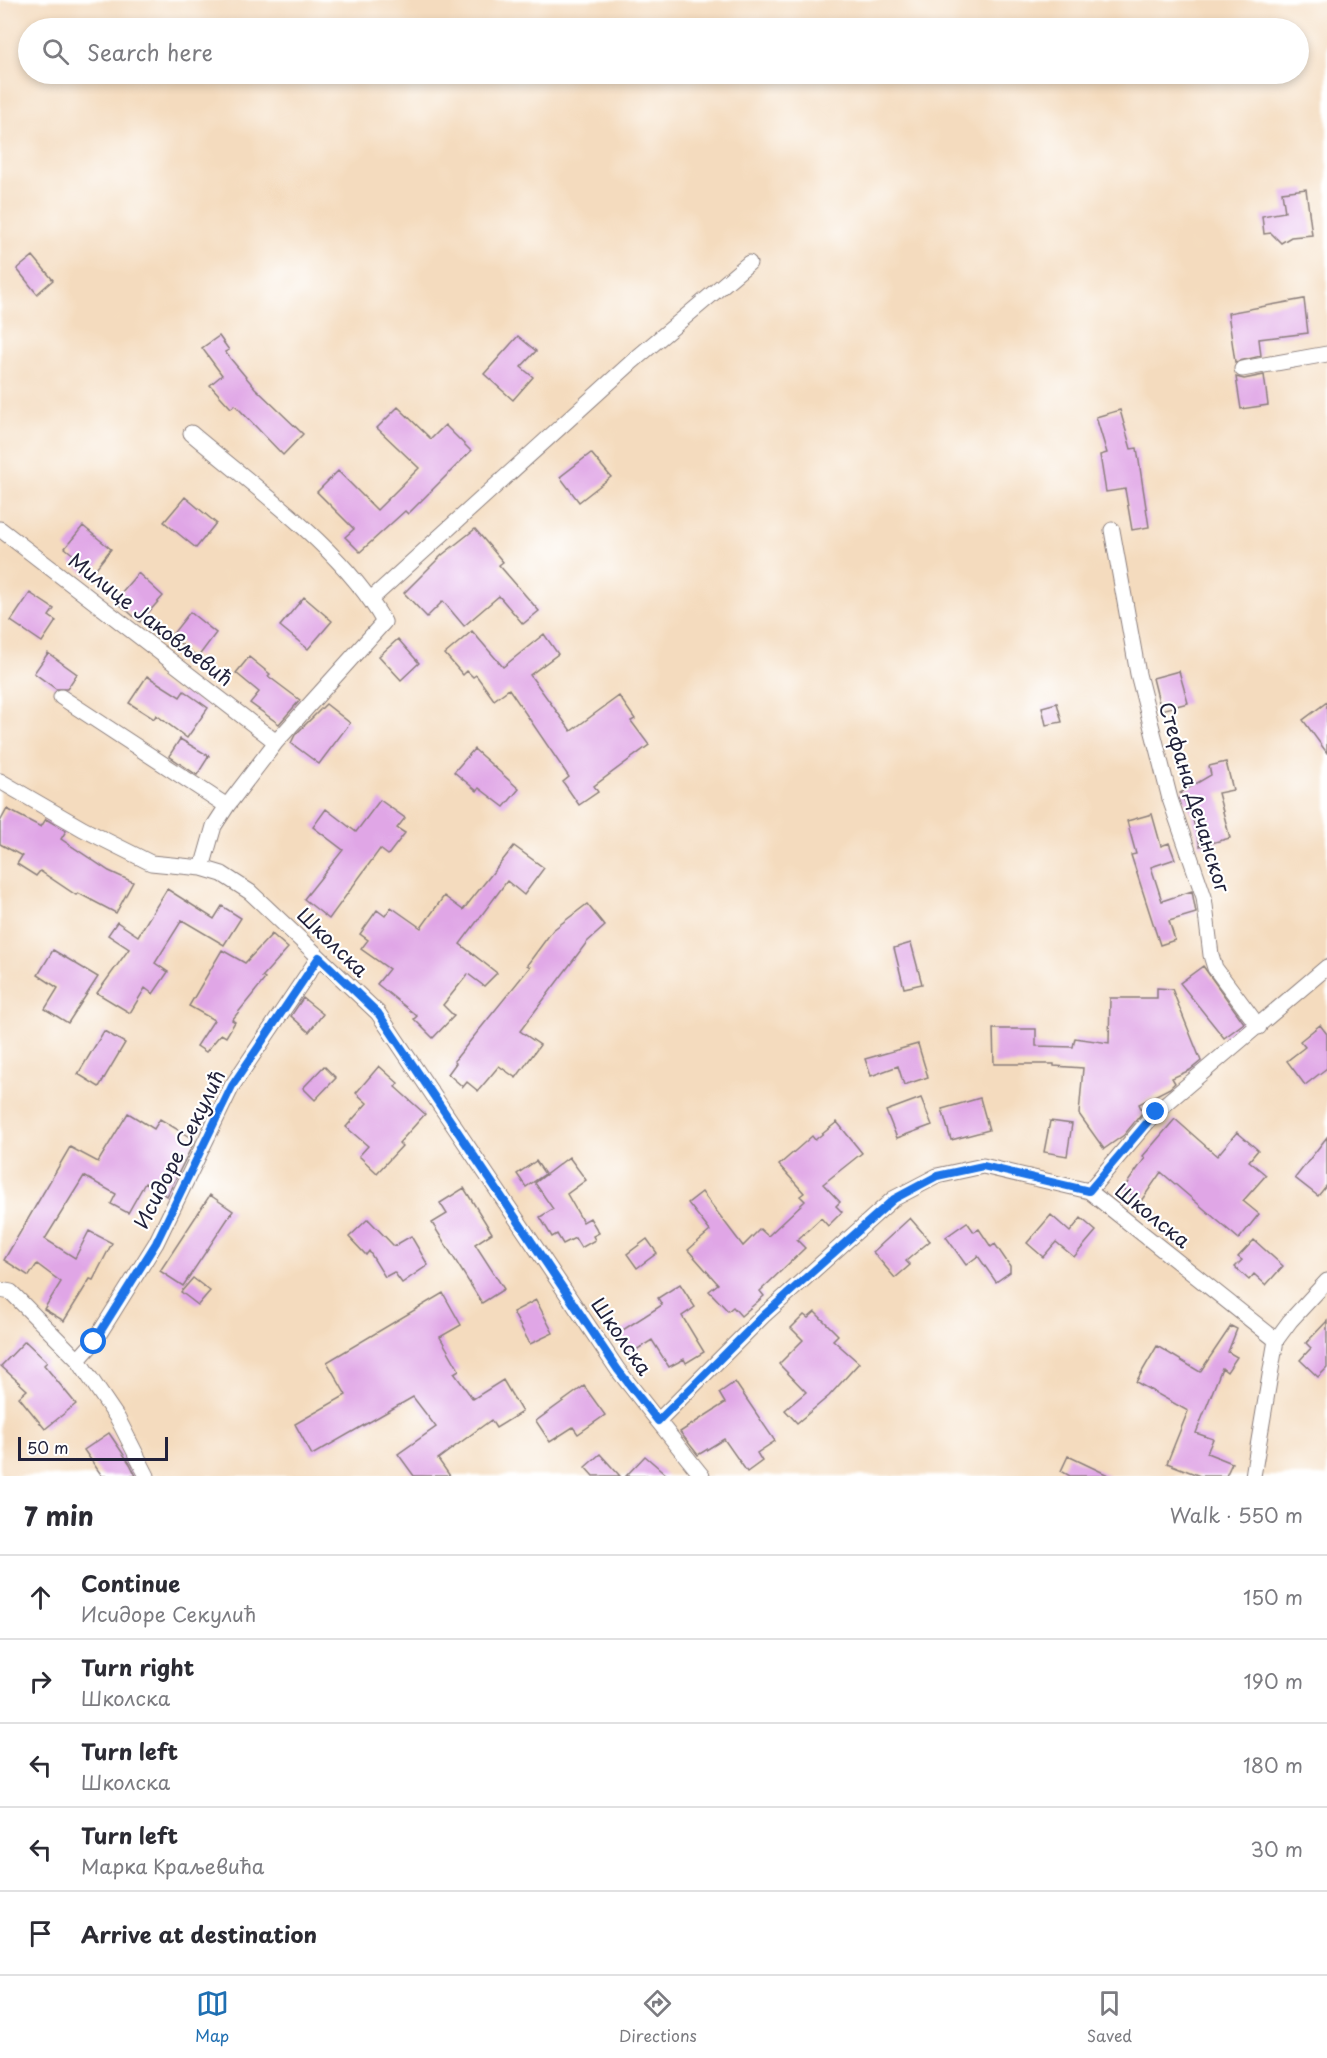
<!DOCTYPE html>
<html lang="en">
<head>
<meta charset="utf-8">
<style>
  :root { --surface:#fff; --page:#f2f2f3; --text:#2b2b33; --muted:#7c7c81; --line:#e1e1e2; --accent:#1f6fb2 }
  body { margin:0; font-family:"Playpen Sans",sans-serif; background:var(--page); color:var(--text) }
  .scale { position:absolute; left:18px; bottom:15px; width:150px; box-sizing:border-box; padding-left:6px; border:3px solid #22223b; border-top:0; font-size:16px; line-height:21px; white-space:nowrap; color:#22223b; -webkit-text-stroke:4px #fff; paint-order:stroke }
  .stop { position:absolute; width:18px; height:18px; margin:-14px; border:4px solid #1a73e8; border-radius:50%; background:#fff }
  .stop.end { background:#1a73e8; border-color:#fff; box-shadow:0 2px 6px #0008 }
  .list { margin:0; padding:0; list-style:none }
  h2 { display:flex; justify-content:space-between; align-items:center; height:78px; margin:0; padding:0 24px; font-size:26px }
  h2 small { font-size:20px; font-weight:400; color:var(--muted) }
  .list li { display:grid; grid-template-columns:39px 1fr auto; gap:18px; align-items:center; box-sizing:border-box; height:84px; padding:0 24px; border-top:2px solid var(--line) }
  .list b { display:block; font-size:22px; white-space:nowrap }
  .list p { margin:0; font-size:20px; white-space:nowrap; color:var(--muted) }
  .list em { font-size:20px; font-style:normal; color:var(--muted) }
  .icon { flex:none; width:33px; height:33px; fill:none; stroke:currentColor; stroke-width:2; stroke-linecap:round; stroke-linejoin:round }
  .map { position:relative; flex:none; width:1327px; height:1476px; overflow:hidden }
  .search { position:absolute; background:var(--surface); box-shadow:0 3px 9px #0003; left:18px; right:18px; top:18px; height:66px; display:flex; align-items:center; gap:15px; box-sizing:border-box; padding:0 21px; border-radius:33px; color:var(--muted); font-size:22px }
  .sheet { height:498px; background:var(--surface) }
  nav { display:flex; justify-content:space-around; align-items:center; box-sizing:border-box; height:84px; border-top:2px solid var(--line); background:var(--surface); font-size:16px; color:var(--muted) }
  nav a { display:grid; justify-items:center; gap:3px }
  nav .on { color:var(--accent) }
  .map>svg:first-child { display:block }
  .building { fill:#e0a6e6 }
  .lines { fill:none; stroke-linecap:round; stroke-linejoin:round }
  .minor-casing { stroke:#8b7e7c; stroke-width:17 }
  .minor { stroke:#fff; stroke-width:15 }
  .route { stroke:#1a73e8; stroke-width:8 }
  .labels { text-anchor:middle; dominant-baseline:central; stroke-width:4.5; stroke-linejoin:round; paint-order:stroke }
  .street-label { font-size:20px; fill:#22223b; stroke:#fff }
</style>
</head>
<body>
<div class="map">
<svg width="1327" height="1476" viewBox="0 0 1327 1476">
  <rect width="100%" height="100%" fill="#fff"/>
  <filter id="ink" filterUnits="userSpaceOnUse"><feTurbulence type="fractalNoise" baseFrequency=".0167" numOctaves="2"/><feDisplacementMap in="SourceGraphic" scale="12" xChannelSelector="R" yChannelSelector="G"/><feConvolveMatrix kernelMatrix="1 2 1 2 8 2 1 2 1" color-interpolation-filters="sRGB"/></filter>
  <filter id="wash" filterUnits="userSpaceOnUse"><feTurbulence type="fractalNoise" baseFrequency=".008" numOctaves="4" result="noise"/><feDisplacementMap in="SourceGraphic" scale="24" xChannelSelector="R" yChannelSelector="G"/><feGaussianBlur stdDeviation="1.35" result="paint"/><feColorMatrix in="noise" values="0 0 0 0 0 0 0 0 0 0 0 0 0 0 0 0 0 1.4 0 .05"/><feComposite in="paint" operator="in"/></filter>
  <g filter="url(#wash)">
    <rect width="100%" height="100%" fill="#f4dbbe"/>
    <g id="blocks">
      <path class="building" d="M 1306,189 L 1312,235 L 1291,237 L 1281,243 L 1271,233 L 1264,234 L 1262,216 L 1285,212 L 1282,192 Z
        M 33,256 L 53,280 L 37,294 L 17,269 Z
        M 1304,299 L 1308,333 L 1259,339 L 1261,356 L 1235,362 L 1228,313 Z
        M 219,336 L 229,350 L 225,352 L 255,388 L 303,434 L 283,455 L 235,405 L 231,408 L 210,385 L 222,375 L 202,348 Z
        M 518,336 L 536,351 L 521,367 L 533,377 L 513,400 L 484,374 Z
        M 1264,375 L 1268,405 L 1241,409 L 1236,377 L 1244,379 Z
        M 398,407 L 431,439 L 445,425 L 471,451 L 408,514 L 405,511 L 360,552 L 345,537 L 354,529 L 317,492 L 338,471 L 377,510 L 419,468 L 377,428 Z
        M 1120,410 L 1131,449 L 1137,448 L 1149,527 L 1132,530 L 1125,489 L 1106,492 L 1100,455 L 1107,453 L 1096,417 Z
        M 591,453 L 611,477 L 579,502 L 560,477 Z
        M 185,497 L 216,523 L 196,548 L 164,522 Z
        M 83,526 L 111,549 L 89,577 L 70,562 L 75,556 L 65,548 Z
        M 475,529 L 503,562 L 499,565 L 539,611 L 523,624 L 499,596 L 464,626 L 443,601 L 427,617 L 404,593 L 442,555 Z
        M 138,573 L 163,596 L 140,622 L 115,600 Z
        M 30,593 L 54,609 L 49,616 L 56,621 L 42,642 L 11,621 Z
        M 304,597 L 332,621 L 308,649 L 280,626 Z
        M 190,612 L 216,633 L 198,657 L 171,636 Z
        M 472,631 L 503,667 L 544,634 L 558,654 L 530,675 L 571,731 L 619,696 L 635,719 L 631,721 L 649,745 L 594,786 L 598,792 L 579,805 L 563,782 L 569,777 L 509,689 L 494,700 L 476,675 L 473,677 L 467,671 L 463,675 L 445,654 Z
        M 398,639 L 419,663 L 401,680 L 379,656 Z
        M 48,653 L 77,674 L 67,689 L 56,689 L 34,673 Z
        M 249,657 L 270,674 L 268,676 L 300,700 L 279,724 L 250,703 L 259,692 L 236,673 Z
        M 1179,671 L 1188,703 L 1161,710 L 1153,678 Z
        M 147,676 L 180,697 L 184,691 L 208,708 L 187,738 L 156,715 L 154,719 L 129,703 Z
        M 1327,702 L 1327,753 L 1303,720 Z
        M 1057,703 L 1062,722 L 1046,725 L 1042,707 Z
        M 326,704 L 350,723 L 319,764 L 291,743 L 295,735 Z
        M 180,739 L 209,756 L 197,775 L 169,756 Z
        M 474,749 L 519,789 L 504,807 L 479,788 L 477,791 L 454,772 Z
        M 1226,762 L 1233,790 L 1218,793 L 1230,838 L 1200,846 L 1191,812 L 1180,793 L 1211,775 L 1209,766 Z
        M 380,800 L 405,818 L 397,828 L 405,833 L 388,855 L 380,849 L 329,919 L 304,899 L 343,850 L 313,827 L 326,809 L 356,832 Z
        M 7,809 L 41,827 L 46,819 L 66,831 L 61,839 L 109,871 L 133,882 L 116,913 L 78,893 L 76,895 L 40,871 L 36,876 L 17,864 L 22,856 L 0,844 L 0,822 Z
        M 1152,814 L 1161,846 L 1169,843 L 1175,859 L 1151,867 L 1162,901 L 1192,891 L 1196,913 L 1169,921 L 1175,940 L 1160,945 L 1131,855 L 1136,854 L 1127,821 Z
        M 514,846 L 544,868 L 524,895 L 507,881 L 460,944 L 497,973 L 484,986 L 468,974 L 443,1005 L 454,1016 L 433,1038 L 414,1019 L 417,1016 L 377,984 L 389,969 L 361,949 L 368,940 L 360,934 L 377,910 L 385,916 L 391,907 L 421,928 L 444,896 L 463,910 Z
        M 167,889 L 214,919 L 222,906 L 241,918 L 224,945 L 182,920 L 155,963 L 168,972 L 153,994 L 145,988 L 130,1013 L 97,993 L 129,949 L 108,935 L 117,922 L 138,936 Z
        M 587,904 L 605,926 L 587,942 L 520,1031 L 540,1045 L 516,1078 L 499,1066 L 478,1091 L 467,1082 L 463,1087 L 448,1074 L 456,1063 L 454,1061 L 530,967 L 527,965 L 553,930 Z
        M 272,934 L 288,948 L 262,977 L 265,979 L 232,1020 L 235,1022 L 226,1037 L 221,1034 L 206,1052 L 197,1046 L 214,1020 L 189,1006 L 222,950 L 245,963 Z
        M 911,943 L 922,984 L 904,988 L 894,948 Z
        M 53,950 L 98,977 L 68,1023 L 45,1009 L 58,988 L 38,975 Z
        M 1203,966 L 1244,1023 L 1224,1038 L 1180,983 Z
        M 1157,988 L 1172,989 L 1201,1061 L 1190,1070 L 1172,1078 L 1175,1083 L 1170,1088 L 1139,1104 L 1143,1112 L 1124,1135 L 1104,1149 L 1079,1114 L 1083,1068 L 1054,1066 L 1054,1064 L 994,1064 L 993,1029 L 1036,1029 L 1036,1046 L 1073,1047 L 1075,1038 L 1109,1043 L 1110,998 L 1157,998 Z
        M 303,998 L 323,1014 L 309,1032 L 291,1016 Z
        M 1320,1025 L 1327,1034 L 1327,1068 L 1305,1085 L 1287,1061 L 1305,1047 L 1300,1041 Z
        M 104,1031 L 125,1043 L 99,1087 L 78,1074 Z
        M 918,1044 L 928,1077 L 904,1085 L 898,1066 L 871,1076 L 865,1059 Z
        M 324,1066 L 336,1078 L 315,1100 L 303,1088 Z
        M 379,1066 L 398,1083 L 395,1087 L 425,1114 L 399,1143 L 402,1146 L 377,1173 L 359,1156 L 368,1146 L 346,1127 L 367,1103 L 356,1093 Z
        M 921,1098 L 932,1125 L 897,1138 L 886,1111 Z
        M 980,1098 L 989,1130 L 951,1140 L 942,1109 Z
        M 128,1113 L 154,1129 L 160,1119 L 195,1140 L 167,1196 L 145,1183 L 128,1213 L 111,1204 L 116,1194 L 84,1176 L 45,1239 L 75,1258 L 89,1231 L 112,1243 L 93,1280 L 90,1279 L 64,1321 L 44,1309 L 61,1282 L 37,1264 L 29,1276 L 4,1260 L 70,1147 L 98,1162 Z
        M 1175,1119 L 1217,1156 L 1237,1132 L 1258,1150 L 1249,1161 L 1266,1175 L 1243,1201 L 1259,1214 L 1239,1239 L 1161,1172 L 1141,1201 L 1123,1189 L 1145,1158 L 1143,1156 Z
        M 1050,1121 L 1072,1124 L 1067,1156 L 1044,1152 Z
        M 837,1122 L 862,1153 L 823,1184 L 840,1202 L 836,1206 L 842,1212 L 828,1226 L 821,1218 L 797,1240 L 805,1248 L 760,1291 L 764,1296 L 741,1316 L 733,1307 L 728,1311 L 709,1291 L 718,1284 L 688,1250 L 710,1231 L 688,1203 L 702,1192 L 743,1246 L 760,1229 L 768,1236 L 805,1201 L 800,1196 L 804,1193 L 779,1165 L 812,1136 L 815,1140 Z
        M 1327,1137 L 1327,1185 L 1318,1196 L 1295,1178 Z
        M 569,1157 L 586,1180 L 567,1194 L 583,1222 L 590,1218 L 599,1233 L 593,1236 L 595,1240 L 581,1248 L 575,1238 L 563,1244 L 557,1234 L 552,1237 L 540,1217 L 553,1209 L 535,1183 Z
        M 536,1161 L 545,1174 L 526,1187 L 517,1174 Z
        M 464,1188 L 492,1233 L 475,1244 L 504,1289 L 482,1303 L 432,1223 L 447,1214 L 440,1203 Z
        M 210,1195 L 233,1211 L 183,1286 L 160,1271 Z
        M 1051,1215 L 1070,1232 L 1081,1218 L 1096,1231 L 1074,1257 L 1056,1242 L 1043,1257 L 1027,1243 Z
        M 910,1218 L 930,1241 L 906,1261 L 910,1265 L 895,1278 L 873,1252 Z
        M 368,1219 L 394,1246 L 411,1236 L 428,1265 L 402,1283 L 394,1272 L 385,1277 L 369,1251 L 366,1255 L 349,1237 Z
        M 967,1222 L 974,1232 L 979,1229 L 991,1247 L 995,1244 L 1010,1266 L 1010,1272 L 996,1282 L 978,1256 L 966,1265 L 946,1237 Z
        M 647,1239 L 657,1253 L 637,1268 L 627,1254 Z
        M 1254,1240 L 1283,1266 L 1266,1285 L 1254,1274 L 1249,1280 L 1235,1267 L 1242,1260 L 1238,1257 Z
        M 193,1278 L 210,1291 L 198,1305 L 181,1292 Z
        M 680,1284 L 695,1307 L 682,1316 L 704,1352 L 686,1363 L 684,1359 L 669,1367 L 652,1340 L 628,1355 L 615,1335 L 662,1305 L 658,1298 Z
        M 443,1293 L 461,1325 L 440,1337 L 459,1370 L 454,1373 L 473,1399 L 503,1380 L 522,1412 L 496,1428 L 491,1420 L 438,1459 L 450,1476 L 414,1476 L 398,1454 L 436,1427 L 413,1397 L 312,1455 L 295,1424 L 346,1395 L 327,1362 Z
        M 536,1300 L 553,1333 L 530,1344 L 513,1312 Z
        M 815,1312 L 838,1335 L 833,1340 L 859,1363 L 829,1396 L 797,1423 L 785,1410 L 806,1392 L 779,1364 L 803,1340 L 791,1328 L 804,1315 L 808,1318 Z
        M 1327,1321 L 1327,1368 L 1318,1377 L 1300,1360 L 1311,1348 L 1306,1343 Z
        M 1231,1326 L 1237,1329 L 1228,1352 L 1237,1357 L 1227,1372 L 1222,1368 L 1196,1433 L 1213,1439 L 1207,1453 L 1232,1463 L 1226,1476 L 1200,1476 L 1167,1463 L 1188,1411 L 1136,1382 L 1157,1346 L 1200,1372 Z
        M 25,1341 L 47,1362 L 44,1365 L 76,1404 L 45,1429 L 19,1397 L 27,1390 L 1,1366 Z
        M 735,1382 L 775,1441 L 757,1453 L 762,1461 L 747,1472 L 724,1439 L 698,1455 L 680,1432 L 725,1403 L 719,1393 Z
        M 584,1386 L 605,1415 L 578,1434 L 573,1427 L 550,1442 L 536,1421 Z
        M 109,1433 L 130,1464 L 136,1476 L 102,1476 L 84,1450 Z
        M 600,1454 L 620,1476 L 593,1476 L 585,1467 Z
        M 645,1456 L 668,1476 L 626,1476 Z
        M 1068,1456 L 1110,1476 L 1070,1476 L 1061,1471 Z"/>
    </g>
  </g>
  <g filter="url(#ink)">
    <use href="#blocks" fill-opacity="0" stroke="#8b7e7c" stroke-width="1.5"/>
    <g class="lines">
      <g class="minor-casing">
        <path id="minor" d="M 1242,369 L 1327,354
          M 191,433 C 253,486 344,550 384,622 L 276,742 L 227,806 L 214,826 L 202,868
          M 0,529 L 276,742
          M 1112,530 L 1138,674 L 1170,799 L 1204,897 L 1211,955 L 1215,968 L 1259,1027
          M 371,599 L 633,361 L 749,263
          M 61,697 L 227,806
          M 0,781 L 83,829 L 151,863 L 202,868 L 222,874 L 250,892 L 319,957 L 378,1013 L 618,1370 L 658,1421 L 763,1316 L 893,1199 L 937,1176 L 983,1166 L 1089,1191 L 1276,1340
          M 1089,1191 L 1156,1112 L 1327,967
          M 0,1290 L 11,1292 L 78,1360 L 118,1419 L 147,1476
          M 78,1360 L 94,1342 L 156,1243 L 232,1086 L 319,957
          M 658,1421 L 702,1476
          M 1253,1476 L 1276,1340 L 1290,1321 L 1327,1281"/>
      </g>
      <use href="#minor" class="minor"/>
    </g>
  </g>
  <g class="lines" filter="url(#ink)">
    <path class="route" d="M 94,1342 L 156,1243 L 232,1086 L 319,957 L 378,1013 L 618,1370 L 658,1421 L 763,1316 L 894,1199 L 937,1176 L 983,1166 L 1089,1191 L 1156,1112"/>
  </g>
  <g class="labels">
    <g class="street-label">
      <text transform="translate(151 619) rotate(38)">Милице Јаковљевић</text>
      <text transform="translate(1195 797) rotate(73)">Стефана Дечанског</text>
      <text transform="translate(333 942) rotate(44)">Школска</text>
      <text transform="translate(179 1149) rotate(-63)">Исидоре Секулић</text>
      <text transform="translate(1153 1215) rotate(39)">Школска</text>
      <text transform="translate(622 1336) rotate(55)">Школска</text>
    </g>
  </g>
</svg>
<div class="scale">50 m</div>
<div class="stop" style="left:94px;top:1342px"></div>
<div class="stop end" style="left:1156px;top:1112px"></div>
<div class="search"><svg class="icon" aria-label="search" viewBox="0 0 24 24"><circle cx="10" cy="10" r="6"/><path d="M15 15l6 6"/></svg>Search here</div>
</div>
<section class="sheet">
<h2>7 min<small>Walk · 550 m</small></h2>
<ul class="list">
<li><svg class="icon" aria-label="ahead" viewBox="0 0 24 24"><path d="M12 20V5M6 11l6-6 6 6"/></svg><div><b>Continue</b><p>Исидоре Секулић</p></div><em>150 m</em></li>
<li><svg class="icon" aria-label="right" viewBox="0 0 24 24"><path d="M7 20v-9h11M14 6l5 5-5 5"/></svg><div><b>Turn right</b><p>Школска</p></div><em>190 m</em></li>
<li><svg class="icon" aria-label="left" viewBox="0 0 24 24"><path d="M17 20v-9H6M10 6l-5 5 5 5"/></svg><div><b>Turn left</b><p>Школска</p></div><em>180 m</em></li>
<li><svg class="icon" aria-label="left" viewBox="0 0 24 24"><path d="M17 20v-9H6M10 6l-5 5 5 5"/></svg><div><b>Turn left</b><p>Марка Краљевића</p></div><em>30 m</em></li>
<li><svg class="icon" aria-label="arrive" viewBox="0 0 24 24"><path d="M6 21V4h12l-3 4 3 4H6"/></svg><div><b>Arrive at destination</b></div></li>
</ul>
</section>
<nav>
<a class="on"><svg class="icon" aria-label="map" viewBox="0 0 24 24"><path d="M3 6l6-2 6 2 6-2v14l-6 2-6-2-6 2zM9 4v14M15 6v14"/></svg>Map</a>
<a><svg class="icon" aria-label="directions" viewBox="0 0 24 24"><path d="M12 3l9 9-9 9-9-9zM9 14v-3h6M13 9l2 2-2 2"/></svg>Directions</a>
<a><svg class="icon" aria-label="saved" viewBox="0 0 24 24"><path d="M7 4h10v16l-5-4-5 4z"/></svg>Saved</a>
</nav>
</body>
</html>
